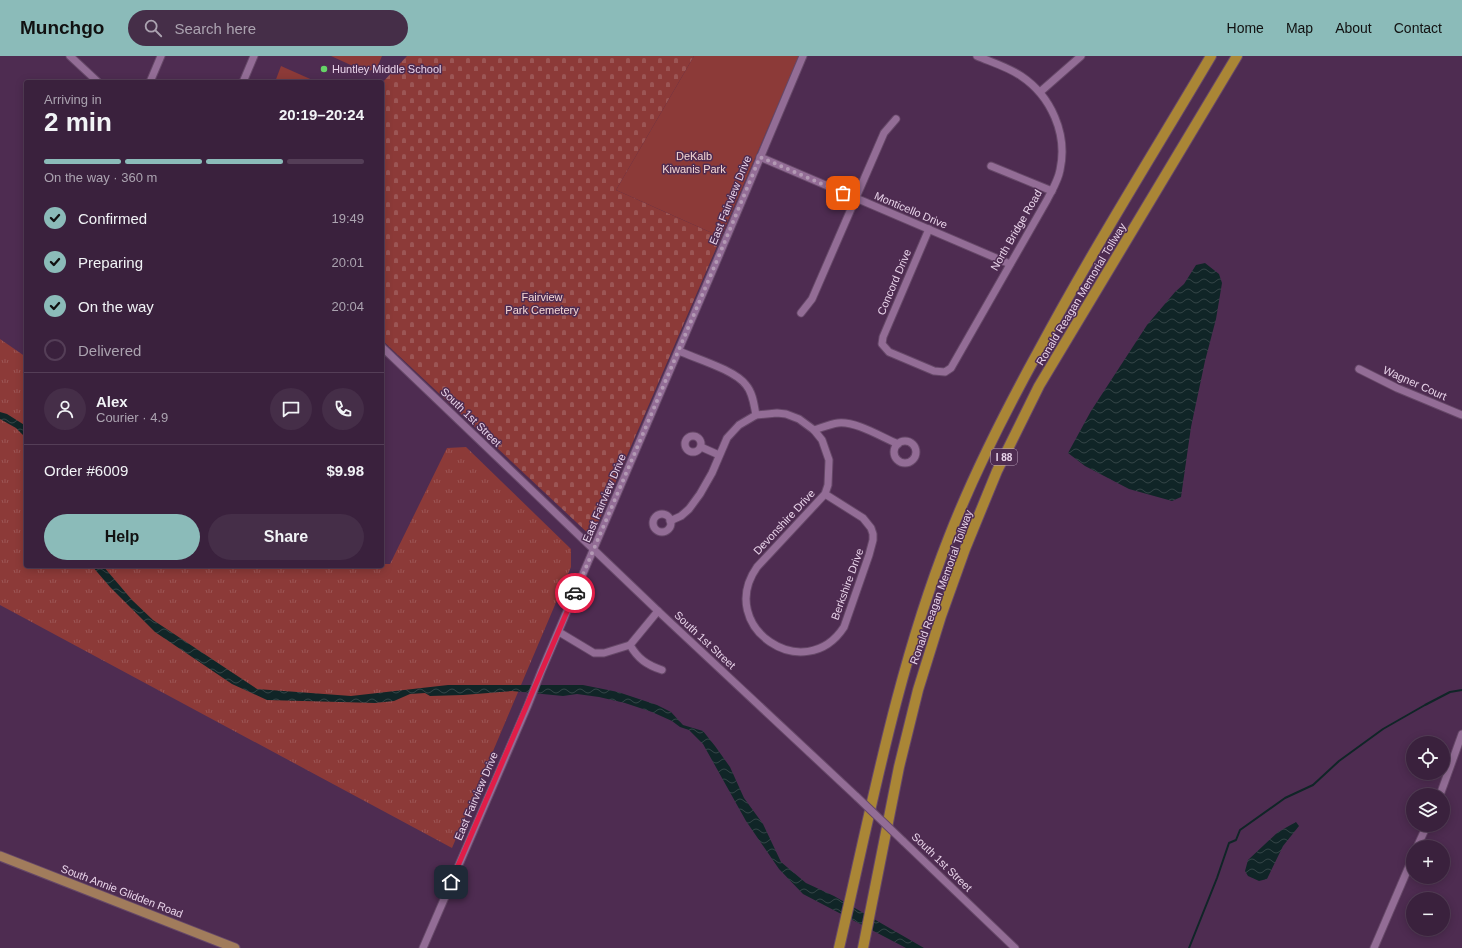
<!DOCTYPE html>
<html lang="en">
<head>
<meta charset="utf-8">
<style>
	:root { --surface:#3a213d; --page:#452e48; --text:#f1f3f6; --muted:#aba3b0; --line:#543e57; --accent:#8bbbb9 }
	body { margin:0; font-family:Helvetica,sans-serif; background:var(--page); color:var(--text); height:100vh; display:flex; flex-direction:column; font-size:15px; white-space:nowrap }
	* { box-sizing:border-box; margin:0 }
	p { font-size:13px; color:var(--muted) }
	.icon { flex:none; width:22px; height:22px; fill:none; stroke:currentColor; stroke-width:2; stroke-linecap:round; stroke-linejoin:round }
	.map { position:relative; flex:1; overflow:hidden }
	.side { position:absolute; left:24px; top:24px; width:360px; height:488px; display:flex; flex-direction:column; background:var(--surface); border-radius:4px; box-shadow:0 2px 10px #0003,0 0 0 1px var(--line) }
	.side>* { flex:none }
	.tools { position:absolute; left:1406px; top:680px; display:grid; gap:8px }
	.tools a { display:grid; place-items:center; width:44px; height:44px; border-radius:50%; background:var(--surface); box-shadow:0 2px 10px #0003,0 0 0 1px var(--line); font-size:20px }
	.pin { position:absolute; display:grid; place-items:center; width:34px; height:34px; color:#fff; margin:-17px; border-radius:8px; box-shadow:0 2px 6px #0006 }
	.courier { position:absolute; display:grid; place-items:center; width:40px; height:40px; margin:-20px; border:3px solid #e11d48; border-radius:50%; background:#fff; color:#222; box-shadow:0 1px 5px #0007 }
	.head em { font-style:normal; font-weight:700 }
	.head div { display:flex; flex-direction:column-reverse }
	.head { display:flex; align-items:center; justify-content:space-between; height:68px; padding:0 20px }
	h1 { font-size:26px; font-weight:700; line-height:30px }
	.bar { display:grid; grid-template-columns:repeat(4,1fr); gap:6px 4px; align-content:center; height:48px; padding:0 20px }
	.bar i { height:5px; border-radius:3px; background:var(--line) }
	.bar .current { background:var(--accent) }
	.bar p { grid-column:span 4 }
	.line { display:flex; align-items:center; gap:10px; padding:0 20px; border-top:1px solid var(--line) }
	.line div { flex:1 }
	.round { display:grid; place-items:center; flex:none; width:42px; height:42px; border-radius:21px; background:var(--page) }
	ol { padding:0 20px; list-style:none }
	li { display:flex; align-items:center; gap:12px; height:44px }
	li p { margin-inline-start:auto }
	li .icon { padding:4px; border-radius:50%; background:var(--accent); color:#111; stroke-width:4 }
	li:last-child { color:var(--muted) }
	li i { width:22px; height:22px; border:2px solid var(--line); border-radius:50% }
	.button { display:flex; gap:8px; margin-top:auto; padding:8px 20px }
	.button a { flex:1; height:46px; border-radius:24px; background:var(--accent); color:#111; font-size:16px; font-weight:700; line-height:46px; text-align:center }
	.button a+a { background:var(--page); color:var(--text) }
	header { display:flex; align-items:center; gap:24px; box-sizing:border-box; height:56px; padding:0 20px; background:var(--accent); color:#111 }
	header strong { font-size:19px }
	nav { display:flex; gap:22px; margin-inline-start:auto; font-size:14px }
	.search { width:280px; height:36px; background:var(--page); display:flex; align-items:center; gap:10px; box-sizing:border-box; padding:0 14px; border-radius:22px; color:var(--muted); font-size:15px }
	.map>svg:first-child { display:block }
</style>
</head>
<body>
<header>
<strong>Munchgo</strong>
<div class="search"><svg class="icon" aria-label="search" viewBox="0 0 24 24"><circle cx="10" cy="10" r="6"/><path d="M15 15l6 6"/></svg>Search here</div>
<nav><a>Home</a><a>Map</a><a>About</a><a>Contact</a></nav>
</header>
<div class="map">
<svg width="1462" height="892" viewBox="0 0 1462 892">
	<defs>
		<pattern id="grass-tufts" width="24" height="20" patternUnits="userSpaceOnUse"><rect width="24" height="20" fill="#8c3a38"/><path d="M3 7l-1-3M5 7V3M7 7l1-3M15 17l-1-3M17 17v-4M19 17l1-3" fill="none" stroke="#9c5655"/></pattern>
		<pattern id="cemetery-stones" width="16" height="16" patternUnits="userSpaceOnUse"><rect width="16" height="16" fill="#8c3a38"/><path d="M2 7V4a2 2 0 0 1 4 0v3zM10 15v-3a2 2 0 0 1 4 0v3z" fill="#9c5655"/></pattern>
		<pattern id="water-waves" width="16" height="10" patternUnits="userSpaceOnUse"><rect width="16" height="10" fill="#102527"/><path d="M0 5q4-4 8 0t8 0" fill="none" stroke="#334446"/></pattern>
	</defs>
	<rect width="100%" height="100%" fill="#4e2c51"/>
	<!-- grass -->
	<path fill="url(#grass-tufts)" d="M0 283 26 301V510H382V508H390L447 392 466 391 571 493V511L452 792 0 549Z"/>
	<!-- cemetery -->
	<path fill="url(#cemetery-stones)" d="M407 0H694L616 134 721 181 592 481 382 284V27Z"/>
	<!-- green -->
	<g fill="#8c3a38">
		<path d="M331 0H382L377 12 366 16Z"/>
		<path d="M694 0H799L721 181 616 134Z"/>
		<path d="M281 10 317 26H275Z"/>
	</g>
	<!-- water -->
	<g fill="url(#water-waves)">
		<path d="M1205 207 1219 218 1222 227 1216 263 1205 305 1191 371 1181 441 1172 445 1129 433 1085 410 1068 397 1091 355 1147 269 1175 236 1184 228 1196 209Z"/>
		<path d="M0 356 7 358 26 370V382L16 372 0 363Z"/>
		<path d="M92 510H103L132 544 153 564 257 633 351 640 448 629H583L618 636 657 649 671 656 683 669 703 675 715 690 730 711 744 742 763 768 781 806 806 827 834 840 924 892H906L803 838 779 813 746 765 703 688 689 674 680 671 672 665 652 656 625 647 599 641 577 638 563 640 512 635 463 639 430 640 425 637 410 638 394 645 375 647 267 644 232 628 155 576 110 531Z"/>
		<path d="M1296 766 1299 770 1283 790 1267 823 1259 825 1248 820 1245 815 1248 804 1278 776Z"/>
	</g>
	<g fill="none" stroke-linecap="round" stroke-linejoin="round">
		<!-- stream -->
		<path stroke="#102527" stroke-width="2" d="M1189 892 1217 822 1229 787 1236 784 1240 774 1285 742 1313 729 1339 705 1383 673 1425 649 1450 636 1462 634"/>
		<defs>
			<g id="minor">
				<path d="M70 0 98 26"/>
				<path d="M150 26 161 0"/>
				<path d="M243 26 254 0"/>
				<path d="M1040 36 1081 0"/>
				<path d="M760 101 1010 208"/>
				<path d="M991 110 1052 135"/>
				<path d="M929 173 883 281 882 288 889 296 934 315 945 316 951 312 1047 144C1052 134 1058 125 1060 114 1068 78 1051 40 1021 20 1008 11 991 6 977 0"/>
				<path d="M801 257 812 243 884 77 896 63"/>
				<path d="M382 291 658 555 857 741"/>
				<path d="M679 295C697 303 735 314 746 329 753 337 754 349 756 359"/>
				<path d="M1359 313 1397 332 1462 359"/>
				<path d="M814 374C821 372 830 368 838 367 856 365 881 381 898 388"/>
				<circle cx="693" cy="388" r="8"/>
				<circle cx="905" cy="396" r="11"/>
				<path d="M701 391 719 399"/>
				<circle cx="662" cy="467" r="9"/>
				<path d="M670 465 681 460 689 453 700 438 712 417 727 382 739 369 756 359 777 357 786 358 799 363 814 374 822 384 829 404 828 429 825 438 757 511C715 571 805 631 844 571L869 499 873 484V478L871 472 863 462 825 438"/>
				<path d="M658 555 630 589C638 603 647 609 662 614"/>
				<path d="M559 576 594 597H604L630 589"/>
				<path d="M1440 739 1462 678"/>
				<path d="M903 785 1015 892"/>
				<path d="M1417 791 1427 769"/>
				<path d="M423 892 528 649 541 616 718 202 803 0"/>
				<path d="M1374 892 1413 801"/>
			</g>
			<path id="major" d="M0 800 235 892"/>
			<g id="highway">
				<path d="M839 892C871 754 897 613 949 481 974 417 1005 356 1038 296 1092 195 1153 98 1211 0"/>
				<path d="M863 892 899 711 918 634 941 560 965 493 997 415 1039 330 1237 0"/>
			</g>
		</defs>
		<!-- minor casing -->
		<use href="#minor" stroke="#664868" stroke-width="9"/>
		<!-- major casing -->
		<use href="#major" stroke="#664868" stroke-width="11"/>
		<!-- highway casing -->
		<use href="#highway" stroke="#664868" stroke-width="12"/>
		<!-- minor -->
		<use href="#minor" stroke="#936d96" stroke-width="7"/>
		<!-- major -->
		<use href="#major" stroke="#a17c5c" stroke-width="9"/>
		<!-- highway -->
		<use href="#highway" stroke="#aa8636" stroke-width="10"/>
		<defs>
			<path id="minor-bridge" d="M857 741 903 785"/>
		</defs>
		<!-- minor-bridge casing -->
		<use href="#minor-bridge" stroke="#664868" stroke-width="9" stroke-linecap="butt"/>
		<!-- minor-bridge -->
		<use href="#minor-bridge" stroke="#936d96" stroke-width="7"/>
	</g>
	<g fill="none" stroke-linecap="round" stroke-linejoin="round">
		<!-- done -->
		<path stroke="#b399b4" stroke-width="4" stroke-dasharray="0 7.2" d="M575 537 718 202 760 101 843 137"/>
		<!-- route -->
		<path stroke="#e11d48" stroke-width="5" d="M451 826 575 537"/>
	</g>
	<!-- markers -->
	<circle fill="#66d467" stroke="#4e2c51" stroke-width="1.5" cx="324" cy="13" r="4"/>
	<g text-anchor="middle" stroke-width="3" stroke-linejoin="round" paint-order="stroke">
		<!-- shield labels -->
		<rect fill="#4e2c51" stroke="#baa2bc" stroke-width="1" x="991" y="393" width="26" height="16" rx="3"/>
		<g font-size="10" font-weight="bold" fill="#e9d4ea">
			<text x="1004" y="405">I 88</text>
		</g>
		<!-- poi labels -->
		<g font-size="11" fill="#e9d4ea" stroke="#4e2c51" text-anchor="start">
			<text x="332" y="17">Huntley Middle School</text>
		</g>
		<!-- park labels -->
		<g font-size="11" fill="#f4d7d4" stroke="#4e2c51">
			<text x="694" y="104">DeKalb<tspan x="694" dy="13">Kiwanis Park</tspan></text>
			<text x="542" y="245">Fairview<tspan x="542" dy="13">Park Cemetery</tspan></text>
		</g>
		<!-- street labels -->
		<g font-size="11" fill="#e9d4ea" stroke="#4e2c51">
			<text transform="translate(730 144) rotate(-68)" y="4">East Fairview Drive</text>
			<text transform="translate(911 154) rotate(23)" y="4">Monticello Drive</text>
			<text transform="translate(1016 174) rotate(-60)" y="4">North Bridge Road</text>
			<text transform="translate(894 226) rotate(-67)" y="4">Concord Drive</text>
			<text transform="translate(1081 238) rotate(-59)" y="4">Ronald Reagan Memorial Tollway</text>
			<text transform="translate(1415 327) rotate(24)" y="4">Wagner Court</text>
			<text transform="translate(471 361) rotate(44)" y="4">South 1st Street</text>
			<text transform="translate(604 442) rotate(-67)" y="4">East Fairview Drive</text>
			<text transform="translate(784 466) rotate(-47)" y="4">Devonshire Drive</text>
			<text transform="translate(847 528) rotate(-70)" y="4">Berkshire Drive</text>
			<text transform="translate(941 531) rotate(-70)" y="4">Ronald Reagan Memorial Tollway</text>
			<text transform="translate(705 584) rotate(43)" y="4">South 1st Street</text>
			<text transform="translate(476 740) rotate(-67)" y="4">East Fairview Drive</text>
			<text transform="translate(942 806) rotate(44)" y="4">South 1st Street</text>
			<text transform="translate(122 835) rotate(21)" y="4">South Annie Glidden Road</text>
		</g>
	</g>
</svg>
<div class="tools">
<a><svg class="icon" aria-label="locate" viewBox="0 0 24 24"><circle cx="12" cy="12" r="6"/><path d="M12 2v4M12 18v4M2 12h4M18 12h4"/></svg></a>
<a><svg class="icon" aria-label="layers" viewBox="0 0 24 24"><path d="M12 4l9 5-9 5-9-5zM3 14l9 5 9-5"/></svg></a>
<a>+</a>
<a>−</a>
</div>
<div class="pin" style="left:843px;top:137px;background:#ea580c"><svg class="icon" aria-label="bag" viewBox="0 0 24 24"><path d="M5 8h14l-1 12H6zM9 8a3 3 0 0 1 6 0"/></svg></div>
<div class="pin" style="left:451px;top:826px;background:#1f2937"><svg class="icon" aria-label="home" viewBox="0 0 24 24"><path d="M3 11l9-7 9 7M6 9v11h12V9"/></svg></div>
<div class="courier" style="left:575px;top:537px"><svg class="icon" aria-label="car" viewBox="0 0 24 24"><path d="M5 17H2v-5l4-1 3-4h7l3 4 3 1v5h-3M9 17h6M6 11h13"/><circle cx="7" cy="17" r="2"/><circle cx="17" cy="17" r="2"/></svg></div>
<section class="side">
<div class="head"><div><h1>2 min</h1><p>Arriving in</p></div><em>20:19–20:24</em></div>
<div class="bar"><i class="current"></i><i class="current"></i><i class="current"></i><i></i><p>On the way · 360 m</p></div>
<ol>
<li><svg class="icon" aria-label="check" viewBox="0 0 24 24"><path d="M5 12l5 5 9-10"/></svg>Confirmed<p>19:49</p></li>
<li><svg class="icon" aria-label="check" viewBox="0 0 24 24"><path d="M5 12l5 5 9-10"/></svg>Preparing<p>20:01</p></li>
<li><svg class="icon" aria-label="check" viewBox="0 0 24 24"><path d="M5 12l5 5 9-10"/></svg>On the way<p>20:04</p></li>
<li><i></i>Delivered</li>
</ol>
<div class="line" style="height:72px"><a class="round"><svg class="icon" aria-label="person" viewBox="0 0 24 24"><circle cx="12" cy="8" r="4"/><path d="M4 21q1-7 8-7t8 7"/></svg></a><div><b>Alex</b><p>Courier · 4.9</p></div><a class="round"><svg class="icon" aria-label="chat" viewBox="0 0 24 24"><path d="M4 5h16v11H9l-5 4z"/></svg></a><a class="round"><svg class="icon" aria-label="phone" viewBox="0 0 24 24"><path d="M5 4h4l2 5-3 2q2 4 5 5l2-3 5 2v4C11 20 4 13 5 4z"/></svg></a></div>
<div class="line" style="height:52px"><div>Order #6009</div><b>$9.98</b></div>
<div class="button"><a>Help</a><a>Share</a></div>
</section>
</div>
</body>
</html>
